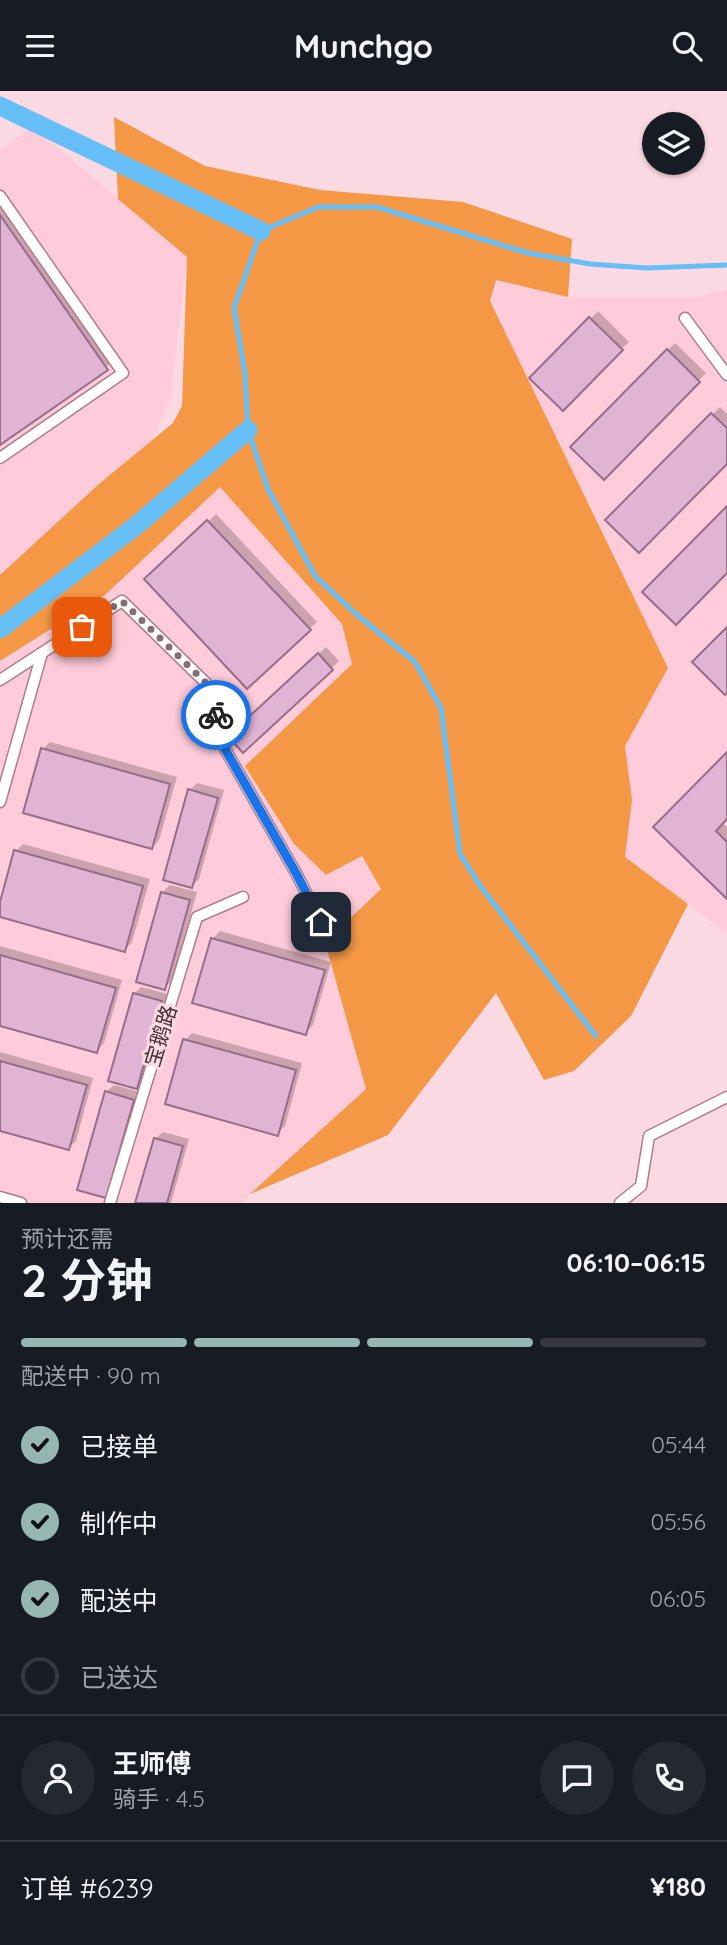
<!DOCTYPE html>
<html lang="zh">
<head>
<meta charset="utf-8">
<style>
	:root { --surface:#171b24; --page:#242831; --text:#f1f3f6; --muted:#9ea1a6; --line:#363941; --accent:#96b6b2 }
	body { margin:0; font-family:Quicksand,"Noto Sans SC",sans-serif; background:var(--page); color:var(--text); height:100vh; display:flex; flex-direction:column; font-size:26px; white-space:nowrap }
	* { box-sizing:border-box; margin:0 }
	p { font-size:23px; color:var(--muted) }
	.icon { flex:none; width:38px; height:38px; fill:none; stroke:currentColor; stroke-width:2; stroke-linecap:round; stroke-linejoin:round }
	.map { position:relative; height:1112px; overflow:hidden }
	.drawer { display:flex; flex-direction:column; background:var(--surface); flex:1 }
	.drawer>* { flex:none }
	.tools { position:absolute; left:642px; top:21px; display:grid; gap:14px }
	.tools a { display:grid; place-items:center; width:63px; height:63px; border-radius:50%; background:var(--surface); box-shadow:0 2px 5px #0004; font-size:35px }
	.pin { position:absolute; display:grid; place-items:center; width:60px; height:60px; color:#fff; margin:-30px; border-radius:14px; box-shadow:0 4px 10px #0006 }
	.courier { position:absolute; display:grid; place-items:center; width:70px; height:70px; margin:-35px; border:5px solid #1a73e8; border-radius:50%; background:#fff; color:#222; box-shadow:0 2px 9px #0007 }
	.head em { font-style:normal; font-weight:700 }
	.head div { display:flex; flex-direction:column-reverse }
	.head { display:flex; align-items:center; justify-content:space-between; height:119px; padding:0 21px }
	h1 { font-size:46px; font-weight:700; line-height:52px }
	.bar { display:grid; grid-template-columns:repeat(4,1fr); gap:10px 7px; align-content:center; height:84px; padding:0 21px }
	.bar i { height:9px; border-radius:5px; background:var(--line) }
	.bar .on { background:var(--accent) }
	.bar p { grid-column:span 4 }
	.line { display:flex; align-items:center; gap:18px; padding:0 21px; border-top:2px solid var(--line) }
	.line div { flex:1 }
	.round { display:grid; place-items:center; flex:none; width:74px; height:74px; border-radius:37px; background:var(--page) }
	ol { padding:0 21px; list-style:none }
	li { display:flex; align-items:center; gap:21px; height:77px }
	li p { margin-inline-start:auto }
	li .icon { padding:7px; border-radius:50%; background:var(--accent); color:#111; stroke-width:4 }
	li:last-child { color:var(--muted) }
	li i { width:38px; height:38px; border:4px solid var(--line); border-radius:50% }
	header { display:flex; justify-content:space-between; align-items:center; height:91px; padding:0 21px; background:var(--surface); font-size:32px; font-weight:700 }
	.map>svg:first-child { display:block }
</style>
</head>
<body>
<header><svg class="icon" aria-label="menu" viewBox="0 0 24 24"><path d="M4 6h16M4 12h16M4 18h16"/></svg>Munchgo<svg class="icon" aria-label="search" viewBox="0 0 24 24"><circle cx="10" cy="10" r="6"/><path d="M15 15l6 6"/></svg></header>
<div class="map">
<svg width="727" height="1112" viewBox="0 0 727 1112">
	<rect width="100%" height="100%" fill="#fbd9e3"/>
	<!-- built -->
	<g fill="#fecbda">
		<path d="M33 36 187 166 170 310 152 349 99 392 0 487V59Z"/>
		<path d="M495 189 568 206H696L727 199V842L625 766 632 709 625 655 668 577 490 210Z"/>
		<path d="M220 396 342 533 352 573 246 675 327 784 362 765 381 798 325 851 366 998 241 1112H0V570L105 504Z"/>
	</g>
	<!-- forest -->
	<path fill="#f59845" d="M114 26 205 75 320 99 463 111 572 148 568 206 496 189 490 210 668 577 625 655 632 709 625 766 688 813 631 925 574 980 544 989 496 902 388 1044 250 1103 366 998 325 851 381 798 362 765 326 784 294 753 245 675 352 573 342 533 220 396 105 504 0 570V484L100 392 173 332 182 315 187 166 118 108Z"/>
	<!-- shadow -->
	<g fill="#0003">
		<path d="M0 106 114 270 0 351Z"/>
		<path d="M598 220 629 251 563 317 532 287Z"/>
		<path d="M675 252 706 282 604 386 573 356Z"/>
		<path d="M720 316 727 323V370L607 429Z"/>
		<path d="M216 423 317 531 247 595 146 488Z"/>
		<path d="M326 556 339 570 244 659 238 638Z"/>
		<path d="M50 651 177 686 159 749 152 757 43 658Z"/>
		<path d="M727 664V726L722 731 727 736V806L656 736Z"/>
		<path d="M197 692 224 699 199 788 192 795 190 699Z"/>
		<path d="M23 753 150 788 132 851 125 859 0 824 16 760Z"/>
		<path d="M170 794 197 801 172 890 164 897 163 801Z"/>
		<path d="M220 840 331 871 313 934 306 942 212 848Z"/>
		<path d="M0 855 122 889 104 952 97 960 0 933Z"/>
		<path d="M141 896 168 903 144 988 137 996 134 903Z"/>
		<path d="M192 942 302 972 285 1035 277 1043 185 949Z"/>
		<path d="M0 961 93 987 76 1050 69 1057 0 1038Z"/>
		<path d="M114 994 140 1001 113 1098 106 1105V1001Z"/>
		<path d="M163 1041 189 1048 171 1112H137L155 1048Z"/>
	</g>
	<g fill="none" stroke-linecap="round" stroke-linejoin="round">
		<!-- stream -->
		<path stroke="#65bef6" stroke-width="5" d="M596 945 481 796 460 763 441 617 415 571 356 523 315 485 268 398 248 339 245 282 234 217 261 140 318 116H377L528 162 590 173 647 177 727 174"/>
		<!-- canal -->
		<g stroke="#65bef6" stroke-width="19">
			<path d="M0 15 261 140"/>
			<path d="M0 538 137 434 248 339"/>
		</g>
	</g>
	<!-- building -->
	<g fill="#e2b4d3" stroke="#976e8a" stroke-width="2">
		<path d="M0 124 108 279 0 354Z"/>
		<path d="M589 226 623 259 563 320 529 287Z"/>
		<path d="M667 258 700 291 604 389 570 356Z"/>
		<path d="M711 322 727 337V373L639 462 605 429Z"/>
		<path d="M727 415V482L676 534 642 501Z"/>
		<path d="M207 429 311 539 247 598 144 488Z"/>
		<path d="M727 536V602L725 604 692 571Z"/>
		<path d="M318 562 333 579 243 662 228 645Z"/>
		<path d="M41 657 170 693 152 758 23 722Z"/>
		<path d="M727 661V728L716 740 727 751V808L653 736Z"/>
		<path d="M188 698 218 707 192 797 163 789Z"/>
		<path d="M14 759 143 795 125 861 0 826V811Z"/>
		<path d="M161 801 190 809 165 899 136 891Z"/>
		<path d="M211 847 325 879 306 944 192 912Z"/>
		<path d="M0 864 116 897 97 962 0 935Z"/>
		<path d="M133 902 162 910 137 998 108 990Z"/>
		<path d="M183 948 296 979 278 1045 165 1013Z"/>
		<path d="M0 970 87 994 69 1059 0 1040Z"/>
		<path d="M105 1000 134 1009 106 1107 77 1099Z"/>
		<path d="M154 1047 183 1055 167 1112H135Z"/>
	</g>
	<g fill="none" stroke-linecap="round" stroke-linejoin="round">
		<defs>
			<g id="lane">
				<path d="M0 105 123 282 0 367"/>
				<path d="M685 227 727 284"/>
				<path d="M0 589 122 510 206 592 225 658 296 782 321 831"/>
				<path d="M0 711 42 562"/>
				<path d="M0 1106 21 1112"/>
				<path d="M110 1112 197 826 243 806"/>
				<path d="M620 1112 641 1095 649 1045 727 1006"/>
			</g>
		</defs>
		<!-- lane casing -->
		<use href="#lane" stroke="#b07d8d" stroke-width="13"/>
		<!-- lane -->
		<use href="#lane" stroke="#fff" stroke-width="10"/>
	</g>
	<g fill="none" stroke-linecap="round" stroke-linejoin="round">
		<!-- done -->
		<path stroke="#876c74" stroke-width="7" stroke-dasharray="0 12.6" d="M82 536 122 510 206 592 216 624"/>
		<!-- route -->
		<path stroke="#1a73e8" stroke-width="9" d="M216 624 225 658 296 782 321 831"/>
	</g>
	<g text-anchor="middle" stroke-width="6" stroke-linejoin="round" paint-order="stroke">
		<!-- street labels -->
		<g font-size="21" fill="#483239" stroke="#fbd9e3">
			<text transform="translate(161 945) rotate(-73)" y="7">宝鹅路</text>
		</g>
	</g>
</svg>
<div class="tools">
<a><svg class="icon" aria-label="layers" viewBox="0 0 24 24"><path d="M12 4l9 5-9 5-9-5zM3 14l9 5 9-5"/></svg></a>
</div>
<div class="pin" style="left:82px;top:536px;background:#ea580c"><svg class="icon" aria-label="bag" viewBox="0 0 24 24"><path d="M5 8h14l-1 12H6zM9 8a3 3 0 0 1 6 0"/></svg></div>
<div class="pin" style="left:321px;top:831px;background:#1f2937"><svg class="icon" aria-label="home" viewBox="0 0 24 24"><path d="M3 11l9-7 9 7M6 9v11h12V9"/></svg></div>
<div class="courier" style="left:216px;top:624px"><svg class="icon" aria-label="bike" viewBox="0 0 24 24"><circle cx="6" cy="16" r="4"/><circle cx="18" cy="16" r="4"/><path d="M6 16l4-8h5l3 8M10 8l3 8H6M13 5h3"/></svg></div>
</div>
<section class="drawer">
<div class="head"><div><h1>2 分钟</h1><p>预计还需</p></div><em>06:10–06:15</em></div>
<div class="bar"><i class="on"></i><i class="on"></i><i class="on"></i><i></i><p>配送中 · 90 m</p></div>
<ol>
<li><svg class="icon" aria-label="check" viewBox="0 0 24 24"><path d="M5 12l5 5 9-10"/></svg>已接单<p>05:44</p></li>
<li><svg class="icon" aria-label="check" viewBox="0 0 24 24"><path d="M5 12l5 5 9-10"/></svg>制作中<p>05:56</p></li>
<li><svg class="icon" aria-label="check" viewBox="0 0 24 24"><path d="M5 12l5 5 9-10"/></svg>配送中<p>06:05</p></li>
<li><i></i>已送达</li>
</ol>
<div class="line" style="height:126px"><a class="round"><svg class="icon" aria-label="person" viewBox="0 0 24 24"><circle cx="12" cy="8" r="4"/><path d="M4 21q1-7 8-7t8 7"/></svg></a><div><b>王师傅</b><p>骑手 · 4.5</p></div><a class="round"><svg class="icon" aria-label="chat" viewBox="0 0 24 24"><path d="M4 5h16v11H9l-5 4z"/></svg></a><a class="round"><svg class="icon" aria-label="phone" viewBox="0 0 24 24"><path d="M5 4h4l2 5-3 2q2 4 5 5l2-3 5 2v4C11 20 4 13 5 4z"/></svg></a></div>
<div class="line" style="height:91px"><div>订单 #6239</div><b>¥180</b></div>
</section>
</body>
</html>
